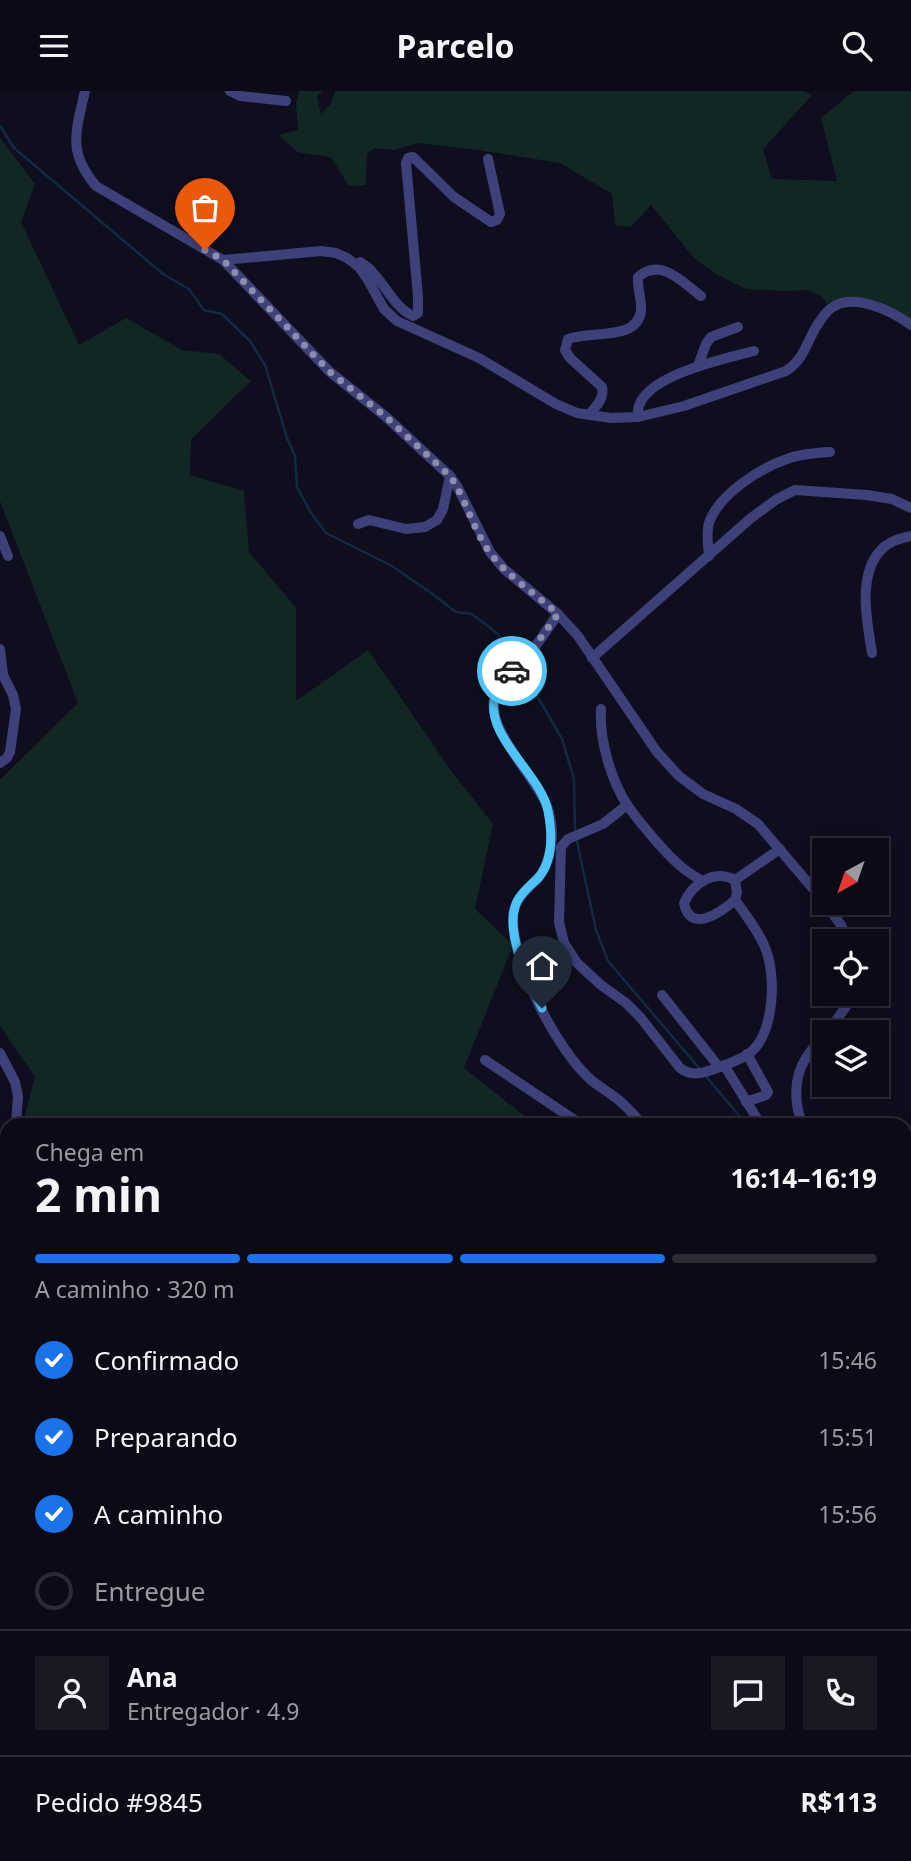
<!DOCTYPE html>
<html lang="pt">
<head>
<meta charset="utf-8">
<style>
	:root { --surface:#0b0a16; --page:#191823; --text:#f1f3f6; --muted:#9a9aa1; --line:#2b2b35; --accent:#1a73e8 }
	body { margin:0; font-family:"Noto Sans",sans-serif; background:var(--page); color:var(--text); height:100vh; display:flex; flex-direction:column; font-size:26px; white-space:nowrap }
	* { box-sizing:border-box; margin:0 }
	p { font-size:23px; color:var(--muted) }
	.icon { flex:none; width:38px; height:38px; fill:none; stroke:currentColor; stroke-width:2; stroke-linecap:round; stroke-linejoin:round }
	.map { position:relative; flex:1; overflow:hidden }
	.side { position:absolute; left:0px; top:1027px; width:912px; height:744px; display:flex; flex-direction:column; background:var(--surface); border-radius:21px 21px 0 0; box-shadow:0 4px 18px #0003,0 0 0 2px var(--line) }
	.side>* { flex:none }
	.needle { width:46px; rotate:220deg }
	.tools { position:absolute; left:812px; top:747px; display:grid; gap:14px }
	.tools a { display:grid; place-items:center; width:77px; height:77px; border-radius:0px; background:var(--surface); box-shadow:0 4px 18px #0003,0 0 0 2px var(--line); font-size:35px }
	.pin { position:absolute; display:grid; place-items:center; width:60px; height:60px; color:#fff; margin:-72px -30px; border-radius:50% 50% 50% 0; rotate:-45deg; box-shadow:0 0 7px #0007 }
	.pin .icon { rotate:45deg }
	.courier { position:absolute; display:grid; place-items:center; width:70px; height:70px; margin:-35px; border:5px solid #4fc3f7; border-radius:50%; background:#fff; color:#222; box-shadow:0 2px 9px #0007 }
	.summary em { font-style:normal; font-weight:700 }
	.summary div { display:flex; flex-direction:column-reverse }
	.summary { display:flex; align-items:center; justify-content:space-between; height:119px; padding:0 35px }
	h1 { font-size:46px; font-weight:700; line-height:52px }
	.bar { display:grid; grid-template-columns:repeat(4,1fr); gap:10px 7px; align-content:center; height:84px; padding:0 35px }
	.bar i { height:9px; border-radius:5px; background:var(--line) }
	.bar .current { background:var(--accent) }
	.bar p { grid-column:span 4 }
	.line { display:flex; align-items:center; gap:18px; padding:0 35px; border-top:2px solid var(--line) }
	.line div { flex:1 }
	.round { display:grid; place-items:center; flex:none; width:74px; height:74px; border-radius:0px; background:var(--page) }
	ol { padding:0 35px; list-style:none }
	li { display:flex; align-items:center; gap:21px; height:77px }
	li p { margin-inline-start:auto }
	li .icon { padding:7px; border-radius:50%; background:var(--accent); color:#fff; stroke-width:4 }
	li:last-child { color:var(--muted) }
	li i { width:38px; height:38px; border:4px solid var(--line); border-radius:50% }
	header { display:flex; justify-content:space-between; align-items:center; height:91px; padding:0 35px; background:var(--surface); font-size:32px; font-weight:700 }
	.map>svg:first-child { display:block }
</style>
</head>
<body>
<header><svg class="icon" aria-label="menu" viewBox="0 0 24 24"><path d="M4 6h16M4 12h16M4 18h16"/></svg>Parcelo<svg class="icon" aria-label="search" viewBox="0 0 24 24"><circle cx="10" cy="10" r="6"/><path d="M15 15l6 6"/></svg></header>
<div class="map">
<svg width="911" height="1770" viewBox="0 0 911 1770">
	<rect width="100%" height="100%" fill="#0f0e1e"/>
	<!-- green -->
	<g fill="#122724">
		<path d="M299 0H322L317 6 321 23 331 12 335 0H804L812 4 763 58 772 88 837 90 821 27 854 0H911V231L849 207 827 213 821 205 808 199 787 200 746 198 714 182 694 167 651 114 631 136 615 134 612 103 560 72 478 59 418 52 394 59 374 57 367 63 366 94 349 95 331 66 297 61 279 44 298 39 296 13Z"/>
		<path d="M0 47 35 93 21 131 79 254 126 227 182 259 219 263 251 290 191 348 190 384 244 400 249 461 296 517V610L368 559 452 681 493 733 475 818 513 854 464 977 536 1034H25L24 1028 35 986 0 935V689L78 612 0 410Z"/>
		<path d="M7 1100V1486L0 1480V1104Z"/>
		<path d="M7 1528V1764H371L368 1770H0V1531Z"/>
	</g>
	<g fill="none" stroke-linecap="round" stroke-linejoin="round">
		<!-- stream -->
		<g stroke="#122a43" stroke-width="2.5">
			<path d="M0 35 14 57 163 183 189 198 204 219 222 223 250 250 265 274 287 347 295 365 297 396 311 422 326 442 392 475 431 502 456 521 472 523 498 543 517 572"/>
			<path d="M521 577 562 648 574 688 575 740"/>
			<path d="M576 746 596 839 608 870 700 978"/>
			<path d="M704 983 747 1034"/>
			<path d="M905 1443 908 1450 911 1465"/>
			<path d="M905 1638 911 1616"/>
			<path d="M868 1770 869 1764"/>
		</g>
		<!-- minor -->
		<g stroke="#3e4179" stroke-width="10">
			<path d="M85 0C76 40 67 61 96 95L223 169 330 281 385 325 450 385 457 395 490 461 504 478 558 523 578 545 657 661 679 685 703 703 736 718 758 733 821 807 841 834 848 850"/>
			<path d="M230 0 240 5 286 10"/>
			<path d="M223 169 321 160 336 162 347 167 359 176 368 189 384 218 397 230 479 267 556 313 577 322 611 327 638 326 684 315 786 280C804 268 806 253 816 236 820 230 824 223 830 218 852 200 892 220 911 234"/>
			<path d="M360 171C364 174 370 177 373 182 386 195 395 217 413 225L418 222V205L406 72 408 67 413 66 454 106 491 131 497 129 500 123 488 68"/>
			<path d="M698 275 706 253 711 246 738 236"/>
			<path d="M589 324C595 316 605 308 602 296L570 267 565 259 568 248C589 239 637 251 641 220 642 208 637 198 638 186 661 166 682 191 701 205"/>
			<path d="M638 326C632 286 725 268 754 260"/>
			<path d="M358 433 369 429 406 438 425 436 437 429 443 418 450 385"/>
			<path d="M0 445 8 465"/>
			<path d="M709 465C708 454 706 442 709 432 718 404 760 377 787 368 800 363 816 362 830 361"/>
			<path d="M558 523C548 537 538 553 527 566 516 577 503 588 496 602 481 633 535 685 547 715 550 723 552 737 552 746 551 759 547 776 539 786 528 798 514 808 513 825 511 871 557 959 591 989 601 997 612 1003 621 1011 629 1018 636 1026 643 1034"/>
			<path d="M0 558 3 584 0 583"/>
			<path d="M872 562C867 531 857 484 881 459 888 451 901 447 911 445"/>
			<path d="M592 567 751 427 777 408 795 399 867 404 892 408 911 417"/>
			<path d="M601 618C599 648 611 690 628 715 636 727 646 738 655 749 670 766 683 780 703 790"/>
			<path d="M0 672 7 667 10 661 16 618 13 604 3 584"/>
			<path d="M627 714 603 733 568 748 561 756 559 831 564 852 577 872 601 894 626 912 640 926 680 977C693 987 705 981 720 976 730 972 742 968 750 962 775 941 777 882 764 854 757 838 745 823 735 809L737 802 735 789 780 758"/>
			<path d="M735 809C720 822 690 843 684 812 693 792 714 778 735 789"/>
			<path d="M662 904 719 976"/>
			<path d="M827 942 855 903"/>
			<path d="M0 962 15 991 18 1005 16 1034"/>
			<path d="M485 969 582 1034"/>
			<path d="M724 974 761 1034"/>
			<path d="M746 1011 766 1004 768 1001 747 963"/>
			<path d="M803 1034C794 1014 793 987 806 967 811 959 818 952 824 945"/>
			<path d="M0 1091 7 1086"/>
			<path d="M905 1181 911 1198"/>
			<path d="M0 1283 7 1293"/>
			<path d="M0 1409 7 1401"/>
			<path d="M0 1506 7 1515"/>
			<path d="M905 1533 907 1545 905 1552"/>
			<path d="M905 1758 911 1755"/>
			<path d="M430 1764 432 1770"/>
			<path d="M588 1764 591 1770"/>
			<path d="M772 1764 775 1770"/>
			<path d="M793 1764 794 1770"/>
			<path d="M899 1764 900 1770"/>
			<path d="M695 1770 703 1764"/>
		</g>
	</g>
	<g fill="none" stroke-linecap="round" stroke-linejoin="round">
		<!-- done -->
		<path stroke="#8c8cad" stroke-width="7" stroke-dasharray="0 12.6" d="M205 159 223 169 330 281 385 325 450 385C466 408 472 436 488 459 506 485 535 502 558 523L534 556 512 580"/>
		<!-- route -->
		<path stroke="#4fc3f7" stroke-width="9" d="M512 580C506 587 497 597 495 606 484 645 541 683 548 720 552 741 554 769 538 787 530 795 518 804 515 816 506 844 529 891 542 917"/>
	</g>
</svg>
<div class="tools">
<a><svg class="needle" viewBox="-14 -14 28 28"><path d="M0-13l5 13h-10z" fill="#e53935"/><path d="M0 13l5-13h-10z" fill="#9a9aa1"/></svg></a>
<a><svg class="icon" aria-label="locate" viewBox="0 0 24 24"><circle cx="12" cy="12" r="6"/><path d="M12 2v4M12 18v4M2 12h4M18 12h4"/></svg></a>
<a><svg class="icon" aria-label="layers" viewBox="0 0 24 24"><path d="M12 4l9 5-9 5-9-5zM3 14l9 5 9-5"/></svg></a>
</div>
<div class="pin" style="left:205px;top:159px;background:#ea580c"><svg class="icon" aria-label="bag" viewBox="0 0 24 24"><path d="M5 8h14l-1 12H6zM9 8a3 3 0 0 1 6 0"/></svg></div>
<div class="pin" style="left:542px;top:917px;background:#1f2937"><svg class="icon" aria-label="home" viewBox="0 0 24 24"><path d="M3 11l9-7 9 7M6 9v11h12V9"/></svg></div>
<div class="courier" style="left:512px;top:580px"><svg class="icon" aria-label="car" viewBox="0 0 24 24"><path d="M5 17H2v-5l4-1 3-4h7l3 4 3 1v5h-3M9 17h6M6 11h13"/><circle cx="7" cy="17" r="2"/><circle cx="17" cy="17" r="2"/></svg></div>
<section class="side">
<div class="summary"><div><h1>2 min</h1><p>Chega em</p></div><em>16:14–16:19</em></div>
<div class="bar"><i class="current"></i><i class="current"></i><i class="current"></i><i></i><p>A caminho · 320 m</p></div>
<ol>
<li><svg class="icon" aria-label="check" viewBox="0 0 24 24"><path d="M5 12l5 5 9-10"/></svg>Confirmado<p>15:46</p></li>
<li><svg class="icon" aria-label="check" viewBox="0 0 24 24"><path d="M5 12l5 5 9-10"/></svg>Preparando<p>15:51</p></li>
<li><svg class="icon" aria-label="check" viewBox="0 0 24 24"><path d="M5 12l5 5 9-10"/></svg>A caminho<p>15:56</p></li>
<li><i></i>Entregue</li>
</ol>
<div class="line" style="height:126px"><a class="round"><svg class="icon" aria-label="person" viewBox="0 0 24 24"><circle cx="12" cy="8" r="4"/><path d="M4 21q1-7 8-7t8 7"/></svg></a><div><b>Ana</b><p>Entregador · 4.9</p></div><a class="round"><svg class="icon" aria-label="chat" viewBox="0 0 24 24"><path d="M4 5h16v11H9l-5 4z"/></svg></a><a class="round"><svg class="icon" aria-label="phone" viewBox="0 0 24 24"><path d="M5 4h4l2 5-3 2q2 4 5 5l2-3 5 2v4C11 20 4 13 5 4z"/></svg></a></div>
<div class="line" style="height:91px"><div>Pedido #9845</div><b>R$113</b></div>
</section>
</div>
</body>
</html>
